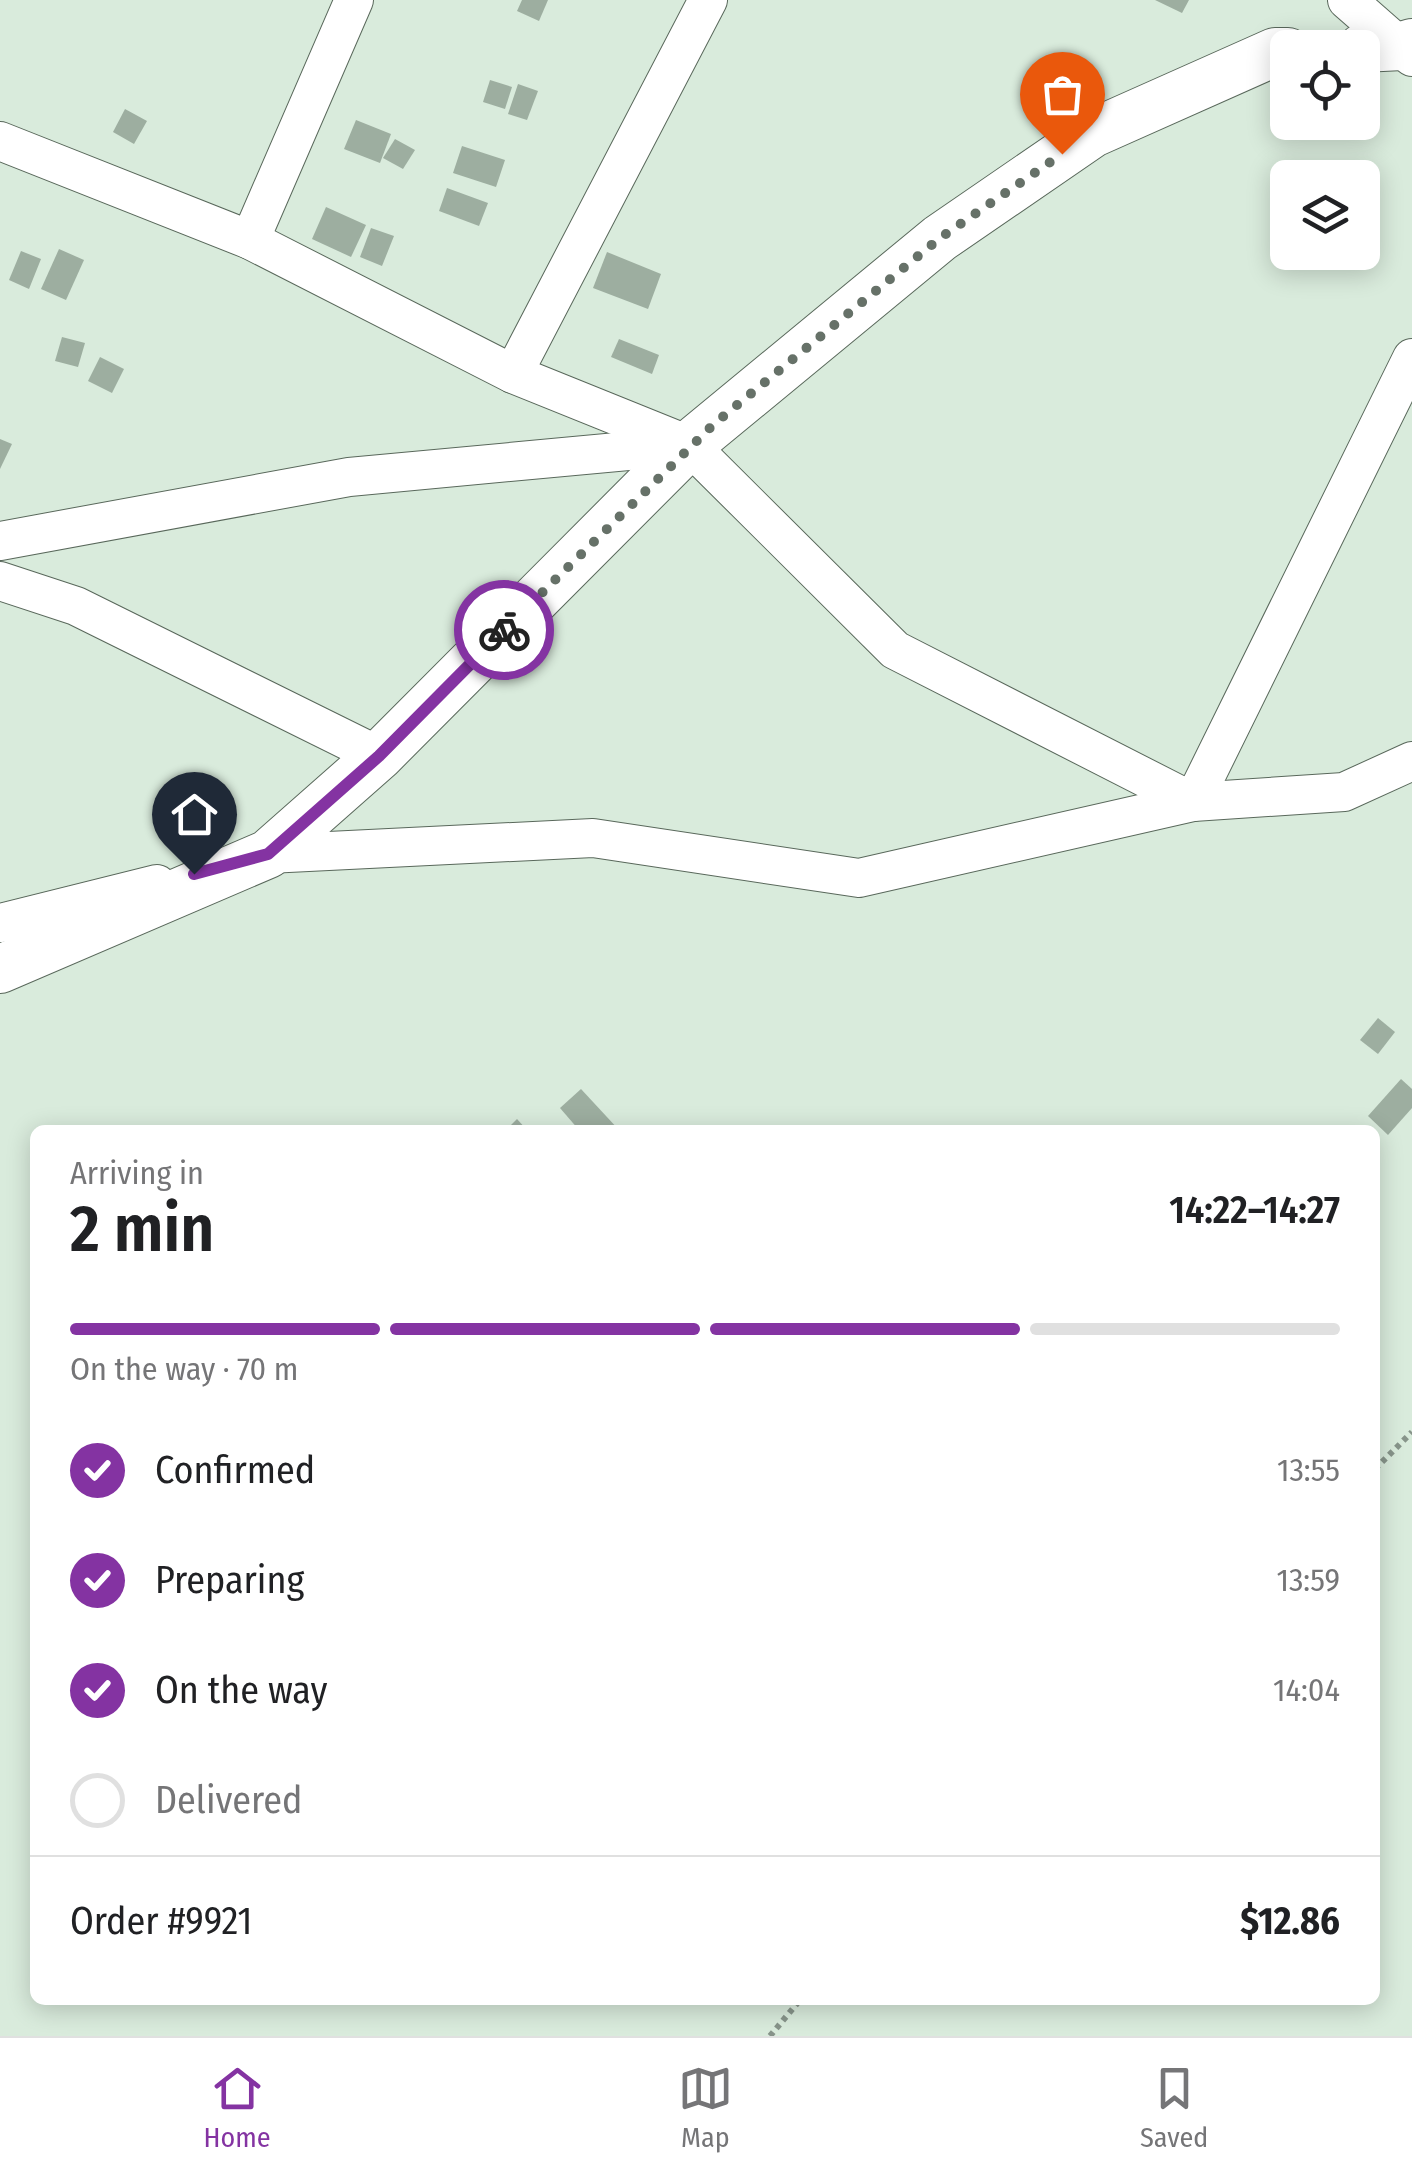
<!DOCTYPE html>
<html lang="en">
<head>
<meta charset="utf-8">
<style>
	:root { --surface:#fff; --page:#f2f2f2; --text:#202124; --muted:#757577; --line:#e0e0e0; --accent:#8433a2 }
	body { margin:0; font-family:"Fira Sans Condensed",sans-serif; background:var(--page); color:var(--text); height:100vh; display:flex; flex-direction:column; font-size:38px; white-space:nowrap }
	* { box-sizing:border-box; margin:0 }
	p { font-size:32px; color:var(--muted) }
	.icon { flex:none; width:55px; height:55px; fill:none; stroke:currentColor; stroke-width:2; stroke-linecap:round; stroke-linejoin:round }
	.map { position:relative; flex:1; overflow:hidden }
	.drawer { position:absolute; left:30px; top:1125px; width:1350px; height:880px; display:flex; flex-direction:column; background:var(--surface); border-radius:15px; box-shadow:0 5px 25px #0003 }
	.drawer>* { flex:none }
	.buttons { position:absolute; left:1270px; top:30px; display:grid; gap:20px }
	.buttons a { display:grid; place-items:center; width:110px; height:110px; border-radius:15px; background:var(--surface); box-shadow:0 5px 25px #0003; font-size:50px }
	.pin { position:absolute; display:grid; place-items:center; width:85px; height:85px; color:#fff; margin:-102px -42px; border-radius:50% 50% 50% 0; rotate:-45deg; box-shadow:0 0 10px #0007 }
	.pin .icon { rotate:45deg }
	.courier { position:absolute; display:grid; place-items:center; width:100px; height:100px; margin:-50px; border:8px solid #8433a2; border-radius:50%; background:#fff; color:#222; box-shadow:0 2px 12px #0007 }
	.summary em { font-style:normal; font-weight:600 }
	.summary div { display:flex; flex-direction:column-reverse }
	.summary { display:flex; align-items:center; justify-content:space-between; height:170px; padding:0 40px }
	h1 { font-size:65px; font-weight:600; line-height:75px }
	.bar { display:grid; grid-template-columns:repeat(4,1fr); gap:15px 10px; align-content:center; height:120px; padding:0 40px }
	.bar i { height:12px; border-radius:8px; background:var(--line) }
	.bar .on { background:var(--accent) }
	.bar p { grid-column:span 4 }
	.line { display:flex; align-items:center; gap:25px; padding:0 40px; border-top:2px solid var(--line) }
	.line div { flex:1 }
	ol { padding:0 40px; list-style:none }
	li { display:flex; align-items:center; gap:30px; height:110px }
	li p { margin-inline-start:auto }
	li .icon { padding:10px; border-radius:50%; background:var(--accent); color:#fff; stroke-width:4 }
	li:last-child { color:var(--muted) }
	li i { width:55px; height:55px; border:5px solid var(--line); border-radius:50% }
	.tabs { display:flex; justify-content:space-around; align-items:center; height:140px; border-top:2px solid var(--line); background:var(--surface); font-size:28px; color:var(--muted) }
	.tabs a { display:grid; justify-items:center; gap:5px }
	.tabs .on { color:var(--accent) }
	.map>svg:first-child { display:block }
</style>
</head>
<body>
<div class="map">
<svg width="1412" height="2036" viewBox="0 0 1412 2036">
	<rect width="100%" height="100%" fill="#d9ebdc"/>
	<!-- building -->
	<g fill="#9daea0">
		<path d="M522 0H548L539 21 517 11Z"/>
		<path d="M1155 0H1189L1182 13Z"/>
		<path d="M490 80 512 87 505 109 483 102Z"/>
		<path d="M518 84 538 91 527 120 508 114Z"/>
		<path d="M125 109 147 121 134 144 113 132Z"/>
		<path d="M356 120 391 134 380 163 344 149Z"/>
		<path d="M395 139 415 150 403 169 383 158Z"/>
		<path d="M462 146 505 160 496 187 453 173Z"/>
		<path d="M447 188 488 203 479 226 439 211Z"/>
		<path d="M326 207 366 225 351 257 312 239Z"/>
		<path d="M371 228 394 236 382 266 360 257Z"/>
		<path d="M59 249 84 260 66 300 41 289Z"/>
		<path d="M21 251 41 259 29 289 9 280Z"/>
		<path d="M607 252 661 274 648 309 593 288Z"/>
		<path d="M62 337 85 343 78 367 55 361Z"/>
		<path d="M619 339 659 355 652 374 611 357Z"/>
		<path d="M100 357 124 369 112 393 88 381Z"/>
		<path d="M0 439 12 444 0 469Z"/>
		<path d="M1378 1018 1395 1032 1378 1054 1360 1040Z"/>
		<path d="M1401 1079 1412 1089V1108L1388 1135 1368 1116Z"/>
		<path d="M581 1089 619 1130H579L560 1108Z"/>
		<path d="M517 1119 527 1130H506Z"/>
	</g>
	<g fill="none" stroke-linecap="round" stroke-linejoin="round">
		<defs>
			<g id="minor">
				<path d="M1347 0 1412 57"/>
				<path d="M0 141 250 240 513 374 689 445 895 650 1193 802 1412 358"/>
				<path d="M250 240 354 0"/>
				<path d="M513 374 708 0"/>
				<path d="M0 541 349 477 682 446"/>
				<path d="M0 581 76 606 379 756"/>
				<path d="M254 858 268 854 593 838 859 878 1193 802 1344 792 1412 761"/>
				<path d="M0 923 157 884"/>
			</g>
			<g id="major">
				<path d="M1362 48 1402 46 1412 43"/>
				<path d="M0 969 268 854 379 756 689 445 940 238 1093 133 1275 52H1288"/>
			</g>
		</defs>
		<!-- minor casing -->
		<use href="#minor" stroke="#59685b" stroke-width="40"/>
		<!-- major casing -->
		<use href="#major" stroke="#59685b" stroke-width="50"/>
		<!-- path -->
		<g stroke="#87948a" stroke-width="6" stroke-dasharray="5 5" stroke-linecap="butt">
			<path d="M1375 1469 1412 1432"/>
			<path d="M770 2036 800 2000"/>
		</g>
		<!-- minor -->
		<use href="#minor" stroke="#fff" stroke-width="38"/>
		<!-- major -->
		<use href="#major" stroke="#fff" stroke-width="48"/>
	</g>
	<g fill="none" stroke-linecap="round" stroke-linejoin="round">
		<!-- done -->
		<path stroke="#667168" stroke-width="10" stroke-dasharray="0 18" d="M504 630 714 424 940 238 1062 154"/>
		<!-- route -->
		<path stroke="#8433a2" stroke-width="12" d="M194 874 268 854 379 756 504 630"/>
	</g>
</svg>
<div class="buttons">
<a><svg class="icon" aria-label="locate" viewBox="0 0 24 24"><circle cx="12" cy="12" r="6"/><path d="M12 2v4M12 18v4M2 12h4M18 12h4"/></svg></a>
<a><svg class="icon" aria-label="layers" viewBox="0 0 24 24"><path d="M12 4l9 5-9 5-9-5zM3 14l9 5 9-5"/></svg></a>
</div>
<div class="pin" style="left:1062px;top:154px;background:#ea580c"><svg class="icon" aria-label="bag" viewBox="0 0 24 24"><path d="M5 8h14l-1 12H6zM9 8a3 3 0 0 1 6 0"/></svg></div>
<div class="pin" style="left:194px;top:874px;background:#1f2937"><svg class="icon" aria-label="home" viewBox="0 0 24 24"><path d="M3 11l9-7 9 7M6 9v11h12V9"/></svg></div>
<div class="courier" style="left:504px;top:630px"><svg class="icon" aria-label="bike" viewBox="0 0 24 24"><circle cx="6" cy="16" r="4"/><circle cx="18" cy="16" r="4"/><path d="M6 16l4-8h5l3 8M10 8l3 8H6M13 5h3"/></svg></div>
<section class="drawer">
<div class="summary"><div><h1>2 min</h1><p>Arriving in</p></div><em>14:22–14:27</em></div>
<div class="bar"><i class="on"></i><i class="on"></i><i class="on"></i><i></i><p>On the way · 70 m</p></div>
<ol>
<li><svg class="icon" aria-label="check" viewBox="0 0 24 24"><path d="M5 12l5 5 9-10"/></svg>Confirmed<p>13:55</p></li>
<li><svg class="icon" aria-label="check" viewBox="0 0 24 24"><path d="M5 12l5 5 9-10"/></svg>Preparing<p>13:59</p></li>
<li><svg class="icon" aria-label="check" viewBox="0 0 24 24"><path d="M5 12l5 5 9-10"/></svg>On the way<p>14:04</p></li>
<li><i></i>Delivered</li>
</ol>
<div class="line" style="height:130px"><div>Order #9921</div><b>$12.86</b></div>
</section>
</div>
<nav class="tabs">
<a class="on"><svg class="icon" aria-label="home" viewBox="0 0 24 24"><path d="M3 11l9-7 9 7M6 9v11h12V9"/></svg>Home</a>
<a><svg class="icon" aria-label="map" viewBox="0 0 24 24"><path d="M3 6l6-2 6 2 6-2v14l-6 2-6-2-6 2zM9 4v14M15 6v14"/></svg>Map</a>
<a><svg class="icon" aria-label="saved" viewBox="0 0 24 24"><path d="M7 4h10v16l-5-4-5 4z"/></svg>Saved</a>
</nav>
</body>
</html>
